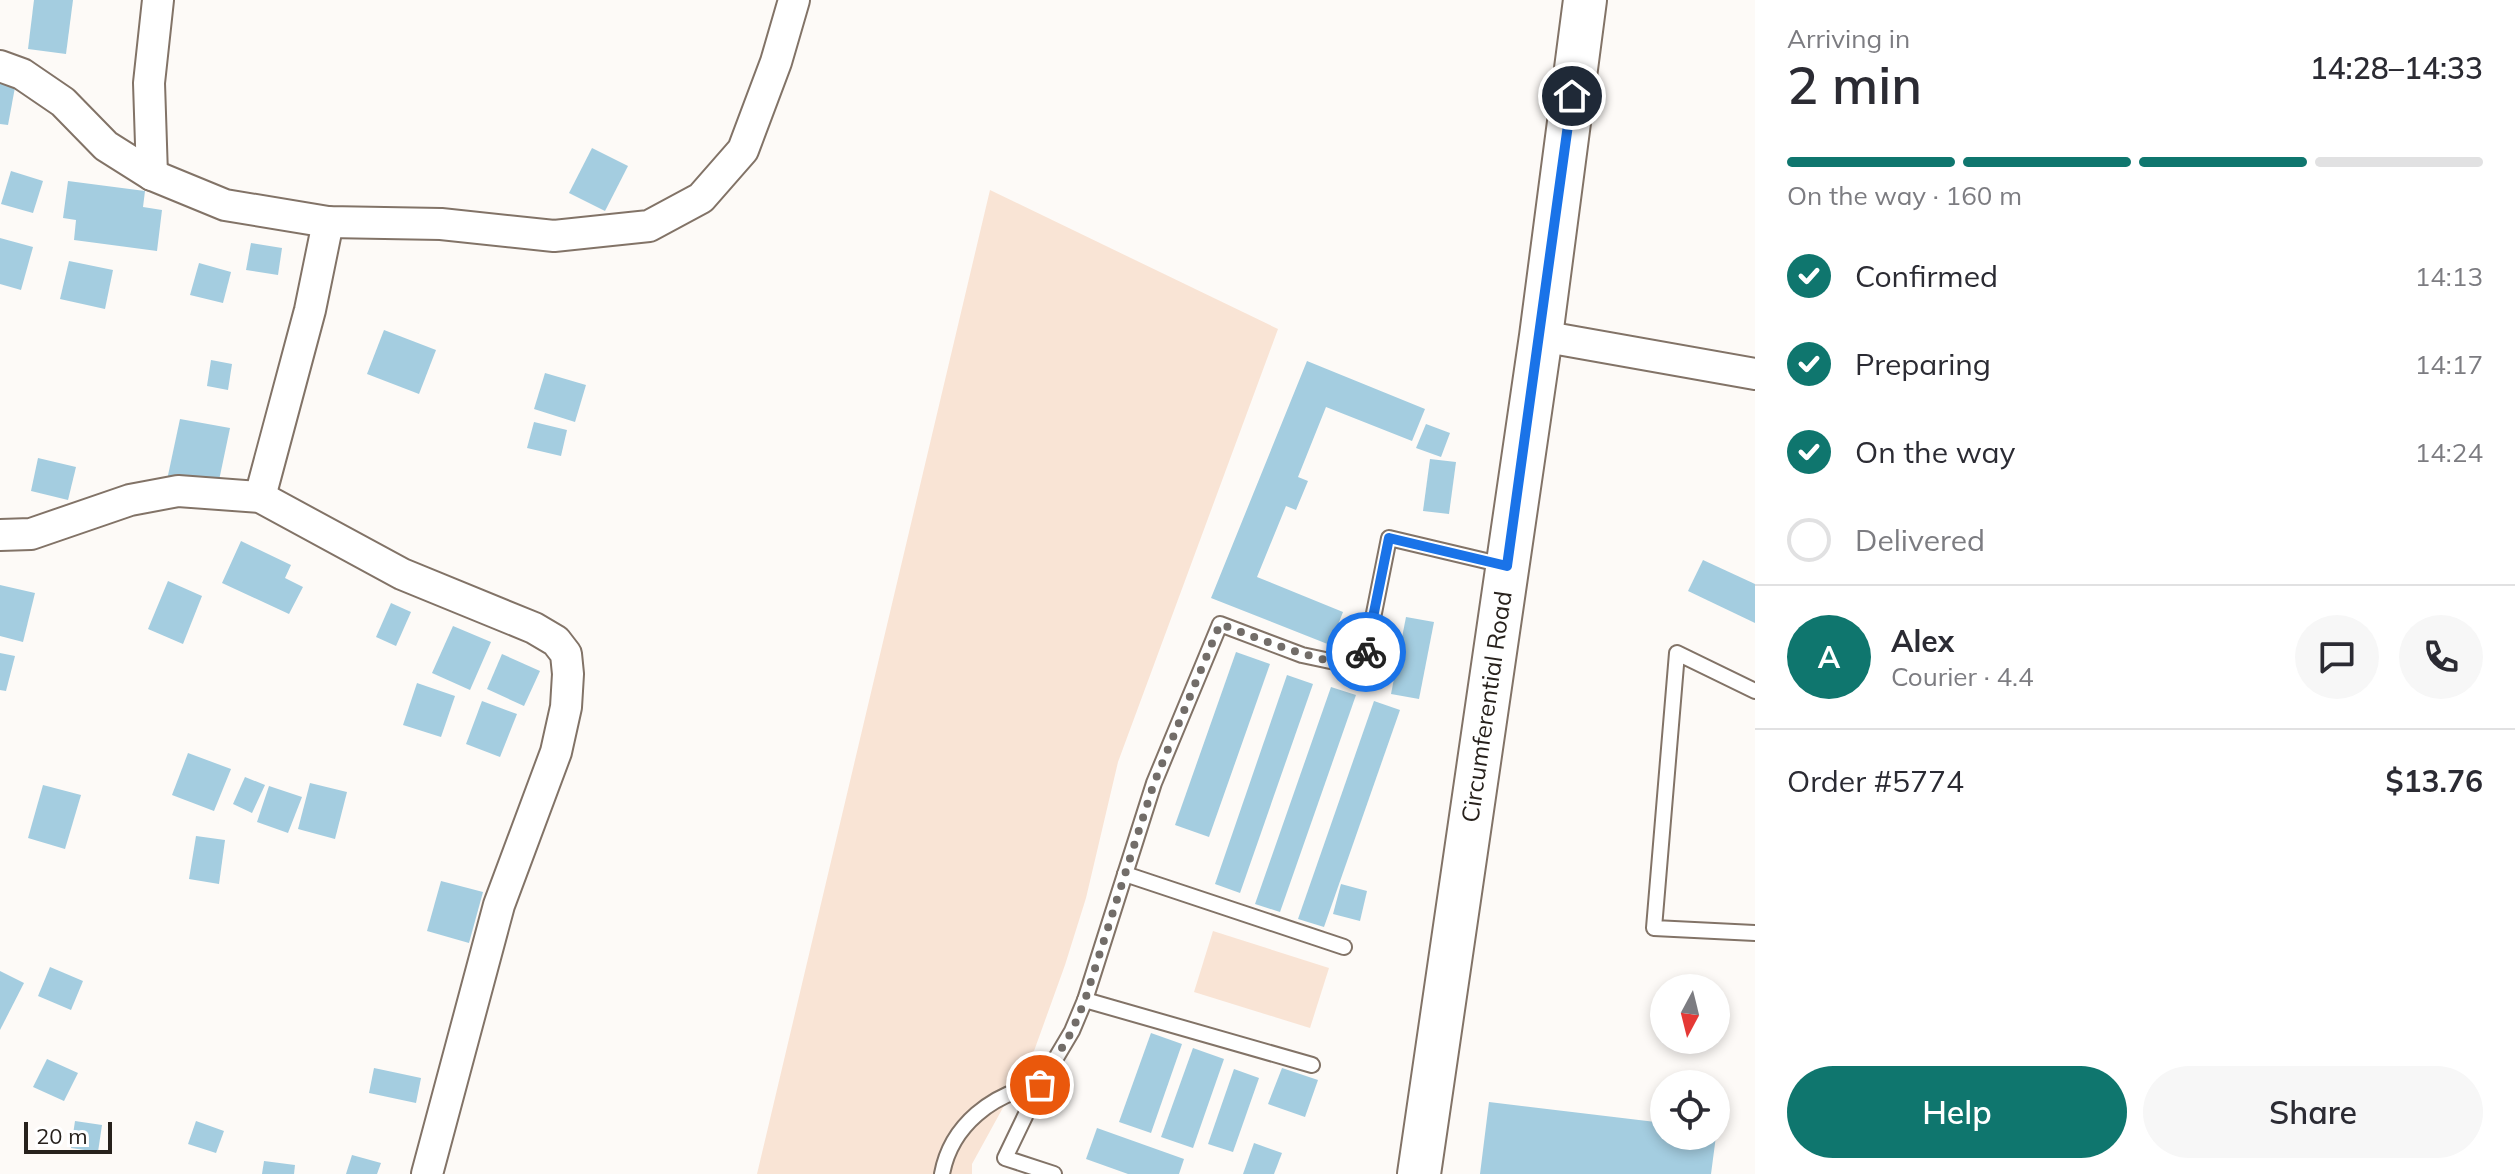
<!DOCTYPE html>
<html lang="en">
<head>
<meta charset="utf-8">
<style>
	:root { --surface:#fff; --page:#f7f7f7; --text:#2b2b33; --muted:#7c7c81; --line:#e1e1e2; --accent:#0f766e }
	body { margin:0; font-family:Mulish,sans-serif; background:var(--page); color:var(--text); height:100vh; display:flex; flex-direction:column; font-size:30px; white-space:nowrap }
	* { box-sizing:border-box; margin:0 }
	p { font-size:26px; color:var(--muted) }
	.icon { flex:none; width:44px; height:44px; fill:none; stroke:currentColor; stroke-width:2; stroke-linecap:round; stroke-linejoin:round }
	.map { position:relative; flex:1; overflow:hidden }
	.drawer { display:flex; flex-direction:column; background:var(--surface); width:760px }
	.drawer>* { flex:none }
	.needle { width:52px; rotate:187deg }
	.buttons { position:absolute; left:1650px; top:974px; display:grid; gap:16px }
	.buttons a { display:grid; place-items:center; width:80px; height:80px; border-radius:50%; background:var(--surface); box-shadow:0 4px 12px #0003; font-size:40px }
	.scale { position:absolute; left:24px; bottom:20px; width:88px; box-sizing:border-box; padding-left:8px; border:4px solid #27211c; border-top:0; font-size:22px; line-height:28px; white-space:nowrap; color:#27211c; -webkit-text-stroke:6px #fff; paint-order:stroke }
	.pin { position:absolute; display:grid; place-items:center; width:68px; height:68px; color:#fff; margin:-34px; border:4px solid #fff; border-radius:50%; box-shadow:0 2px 8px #0007 }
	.courier { position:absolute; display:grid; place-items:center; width:80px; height:80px; margin:-40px; border:6px solid #1a73e8; border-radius:50%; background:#fff; color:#222; box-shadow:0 2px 10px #0007 }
	.summary em { font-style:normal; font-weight:600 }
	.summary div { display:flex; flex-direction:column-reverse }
	.summary { display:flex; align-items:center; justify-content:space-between; height:136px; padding:0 32px }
	h1 { font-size:52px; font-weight:600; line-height:60px }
	.bar { display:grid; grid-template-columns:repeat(4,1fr); gap:12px 8px; align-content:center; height:96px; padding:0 32px }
	.bar i { height:10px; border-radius:6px; background:var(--line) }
	.bar .active { background:var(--accent) }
	.bar p { grid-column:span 4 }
	.line { display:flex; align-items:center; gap:20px; padding:0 32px; border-top:2px solid var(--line) }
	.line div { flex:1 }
	.round { display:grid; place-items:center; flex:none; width:84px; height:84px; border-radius:42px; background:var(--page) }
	ol { padding:0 32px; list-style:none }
	li { display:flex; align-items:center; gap:24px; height:88px }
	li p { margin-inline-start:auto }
	li .icon { padding:8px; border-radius:50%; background:var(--accent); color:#fff; stroke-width:4 }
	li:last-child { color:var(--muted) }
	li i { width:44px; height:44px; border:4px solid var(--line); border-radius:50% }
	.primary-button { display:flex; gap:16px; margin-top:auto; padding:16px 32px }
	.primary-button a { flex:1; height:92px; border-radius:48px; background:var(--accent); color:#fff; font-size:32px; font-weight:600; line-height:92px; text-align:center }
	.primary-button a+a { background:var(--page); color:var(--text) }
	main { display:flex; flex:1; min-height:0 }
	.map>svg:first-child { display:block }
</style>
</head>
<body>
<main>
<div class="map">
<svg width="1755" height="1174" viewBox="0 0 1755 1174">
	<rect width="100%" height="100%" fill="#fdfaf7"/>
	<!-- green -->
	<g fill="#f9e4d5">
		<path d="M990 190 1278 329 1118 762 1086 898 1065 965 1034 1051 972 1164V1174H757Z"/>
		<path d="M1213 931 1329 968 1310 1028 1194 992Z"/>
	</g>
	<!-- building -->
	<g fill="#a4cde0">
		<path d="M34 0H73L66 54 28 49Z"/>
		<path d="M0 79 16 82 8 125 0 124Z"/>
		<path d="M592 148 628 166 605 211 569 193Z"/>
		<path d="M11 171 43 181 33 213 1 204Z"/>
		<path d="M68 181 145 191 143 207 162 210 157 251 74 240 76 220 63 218Z"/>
		<path d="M0 238 33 247 21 290 0 284Z"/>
		<path d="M251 243 282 248 278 275 246 270Z"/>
		<path d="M69 261 113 270 105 309 60 299Z"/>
		<path d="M199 263 231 272 223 303 190 295Z"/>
		<path d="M384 330 436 350 419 394 367 374Z"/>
		<path d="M211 360 232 364 228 390 207 386Z"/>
		<path d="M1307 361 1425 409 1412 441 1326 407 1298 477 1308 481 1296 510 1286 506 1257 577 1343 612 1330 645 1211 598Z"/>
		<path d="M545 373 586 385 575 422 534 409Z"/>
		<path d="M180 419 230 428 217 490 167 480Z"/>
		<path d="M534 422 567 430 561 456 527 448Z"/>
		<path d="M1426 424 1450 433 1441 457 1416 448Z"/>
		<path d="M38 458 76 467 68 500 31 491Z"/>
		<path d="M1430 459 1456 462 1449 514 1423 511Z"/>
		<path d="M241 541 291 565 285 578 303 587 289 614 222 583Z"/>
		<path d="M1703 560 1755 584V623L1688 591Z"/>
		<path d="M168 581 202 596 183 644 148 629Z"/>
		<path d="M0 585 35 593 23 642 0 636Z"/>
		<path d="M391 603 411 612 396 646 376 637Z"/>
		<path d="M1406 617 1434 622 1419 699 1391 694Z"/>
		<path d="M453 626 491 642 470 690 432 673Z"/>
		<path d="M1236 652 1270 664 1209 837 1175 825Z"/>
		<path d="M0 653 15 656 6 691 0 690Z"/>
		<path d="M502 654 540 671 524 706 487 689Z"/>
		<path d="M1287 675 1313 684 1240 893 1215 884Z"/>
		<path d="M417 683 455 696 441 737 403 725Z"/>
		<path d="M1331 687 1356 695 1280 912 1255 904Z"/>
		<path d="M482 701 517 714 500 757 466 744Z"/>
		<path d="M1374 701 1400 710 1324 927 1298 919Z"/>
		<path d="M188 753 231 769 214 811 172 795Z"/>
		<path d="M245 777 265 785 252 813 233 804Z"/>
		<path d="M310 783 347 792 335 839 298 829Z"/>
		<path d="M43 785 81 795 65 849 28 838Z"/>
		<path d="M269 786 302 797 288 833 257 822Z"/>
		<path d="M196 836 225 840 219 884 189 879Z"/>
		<path d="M441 881 483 892 469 943 427 931Z"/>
		<path d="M1341 884 1367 891 1360 921 1333 914Z"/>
		<path d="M50 967 83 981 71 1010 38 996Z"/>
		<path d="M0 971 24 983 0 1030Z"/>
		<path d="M1151 1033 1182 1044 1151 1133 1119 1122Z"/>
		<path d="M1193 1048 1224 1059 1193 1148 1161 1137Z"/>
		<path d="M47 1059 78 1073 64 1101 33 1087Z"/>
		<path d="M374 1068 421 1078 416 1103 369 1093Z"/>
		<path d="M1282 1068 1318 1080 1305 1117 1268 1104Z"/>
		<path d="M1234 1069 1259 1078 1233 1152 1208 1144Z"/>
		<path d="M1489 1102 1664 1123V1136H1716L1711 1174H1480Z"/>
		<path d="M75 1121 102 1125 98 1152 71 1148Z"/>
		<path d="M196 1121 224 1131 216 1153 188 1144Z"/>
		<path d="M1097 1128 1184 1159 1179 1174H1128L1086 1159Z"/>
		<path d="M1254 1143 1282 1153 1274 1174H1243Z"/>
		<path d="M352 1155 381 1163 377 1174H346Z"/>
		<path d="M264 1161 295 1165 294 1174H262Z"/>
	</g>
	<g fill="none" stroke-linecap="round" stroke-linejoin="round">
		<defs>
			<g id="service">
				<path d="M1755 691 1677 653 1654 928 1755 933"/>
				<path d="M1125 874 1344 947"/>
				<path d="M1085 1000 1312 1065"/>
				<path d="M942 1174C951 1125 993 1093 1040 1085"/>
				<path d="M1054 1174 1005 1158 1040 1085 1072 1031 1085 1000 1154 783 1220 624 1302 655 1363 668 1389 538 1503 565"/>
			</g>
			<g id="minor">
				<path d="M0 66 22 74 63 102 106 146 152 175 225 205 328 222 441 224 554 236 649 226 701 198 743 150 776 62 794 0"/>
				<path d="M152 175 149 83 158 0"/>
				<path d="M1541 336 1755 374"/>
				<path d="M260 497 310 310 328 222"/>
				<path d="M0 535 31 534 130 500 178 491 260 497 402 574 534 628 556 641 566 654 568 674 566 707 556 752 499 905 427 1174"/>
			</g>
			<g id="secondary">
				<path id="s1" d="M1419 1174 1541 336 1585 0"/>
			</g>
		</defs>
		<!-- service casing -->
		<use href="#service" stroke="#827367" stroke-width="18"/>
		<!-- minor casing -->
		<use href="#minor" stroke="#827367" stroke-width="34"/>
		<!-- secondary casing -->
		<use href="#secondary" stroke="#827367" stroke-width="46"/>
		<!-- service -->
		<use href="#service" stroke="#fff" stroke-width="14"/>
		<!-- minor -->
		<use href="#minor" stroke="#fff" stroke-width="30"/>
		<!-- secondary -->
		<use href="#secondary" stroke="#fff" stroke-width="42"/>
	</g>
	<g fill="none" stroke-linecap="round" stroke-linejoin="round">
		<!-- done -->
		<path stroke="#726d69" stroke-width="8" stroke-dasharray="0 14.4" d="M1040 1085 1072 1031 1085 1000 1154 783 1220 624C1269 643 1311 659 1363 668L1366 652"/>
		<!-- route -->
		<path stroke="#1a73e8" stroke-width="10" d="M1366 652 1389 538 1507 566 1572 96"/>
	</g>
	<g text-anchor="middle" stroke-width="6" stroke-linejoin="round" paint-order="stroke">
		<!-- street labels -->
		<g font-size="24" fill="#27211c" stroke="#fff">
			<text dy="8" stroke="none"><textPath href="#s1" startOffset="472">Circumferential Road</textPath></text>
		</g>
	</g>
</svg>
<div class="buttons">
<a><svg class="needle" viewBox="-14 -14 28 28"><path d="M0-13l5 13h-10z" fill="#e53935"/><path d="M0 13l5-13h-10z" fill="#7c7c81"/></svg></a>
<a><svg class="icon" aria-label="locate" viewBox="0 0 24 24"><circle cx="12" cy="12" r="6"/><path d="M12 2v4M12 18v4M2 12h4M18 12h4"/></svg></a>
</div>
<div class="scale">20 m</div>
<div class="pin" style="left:1040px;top:1085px;background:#ea580c"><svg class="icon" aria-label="bag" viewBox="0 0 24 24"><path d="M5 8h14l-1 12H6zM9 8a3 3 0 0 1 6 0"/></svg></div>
<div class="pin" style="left:1572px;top:96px;background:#1f2937"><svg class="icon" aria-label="home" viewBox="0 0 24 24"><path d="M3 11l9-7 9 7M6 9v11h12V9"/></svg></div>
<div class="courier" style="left:1366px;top:652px"><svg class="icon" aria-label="bike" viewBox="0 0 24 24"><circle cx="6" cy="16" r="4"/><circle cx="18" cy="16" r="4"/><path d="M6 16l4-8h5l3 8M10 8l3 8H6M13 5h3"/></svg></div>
</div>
<section class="drawer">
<div class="summary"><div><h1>2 min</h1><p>Arriving in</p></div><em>14:28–14:33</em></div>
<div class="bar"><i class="active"></i><i class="active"></i><i class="active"></i><i></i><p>On the way · 160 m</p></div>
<ol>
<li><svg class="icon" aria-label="check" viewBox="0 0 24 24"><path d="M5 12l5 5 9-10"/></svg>Confirmed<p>14:13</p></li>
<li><svg class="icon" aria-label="check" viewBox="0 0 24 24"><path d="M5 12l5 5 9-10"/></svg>Preparing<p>14:17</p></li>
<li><svg class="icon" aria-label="check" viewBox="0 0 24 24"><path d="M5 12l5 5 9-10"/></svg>On the way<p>14:24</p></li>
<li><i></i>Delivered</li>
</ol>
<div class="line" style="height:144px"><b class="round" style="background:var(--accent);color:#fff">A</b><div><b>Alex</b><p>Courier · 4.4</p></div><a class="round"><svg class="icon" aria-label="chat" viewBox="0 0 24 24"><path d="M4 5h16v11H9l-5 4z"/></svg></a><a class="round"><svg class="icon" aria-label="phone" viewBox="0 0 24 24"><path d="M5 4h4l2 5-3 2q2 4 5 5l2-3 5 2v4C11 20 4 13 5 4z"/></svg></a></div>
<div class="line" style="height:104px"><div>Order #5774</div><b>$13.76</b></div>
<div class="primary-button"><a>Help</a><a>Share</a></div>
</section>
</main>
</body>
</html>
